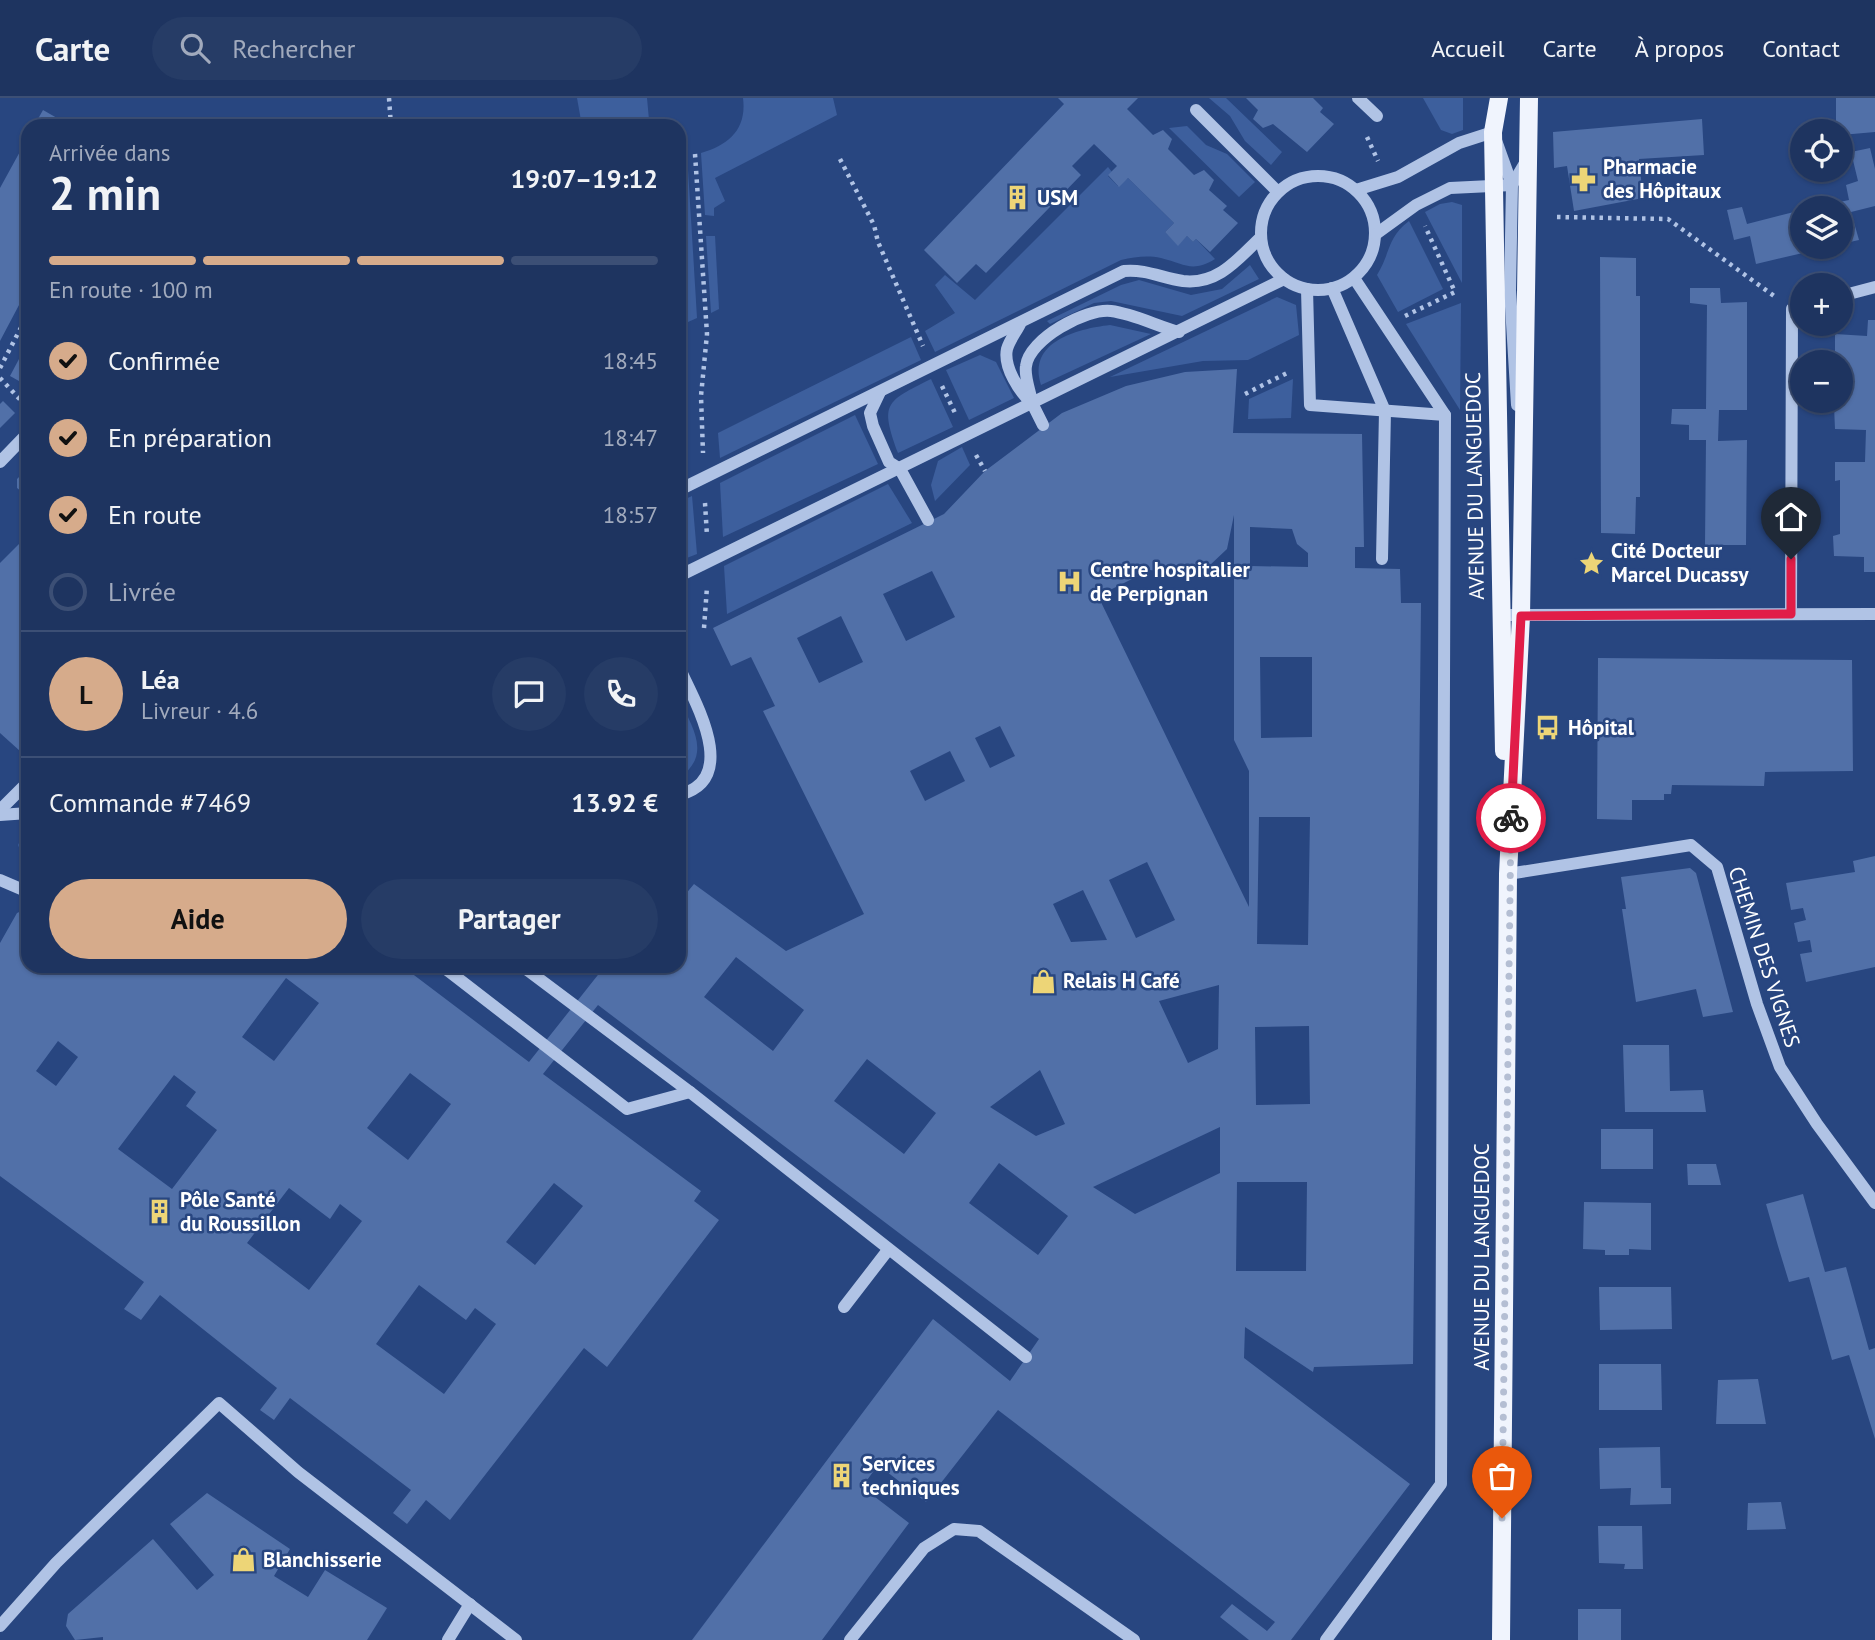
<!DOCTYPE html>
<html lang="fr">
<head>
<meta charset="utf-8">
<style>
	:root { --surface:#1e3460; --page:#263c66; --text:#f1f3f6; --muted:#a1aabd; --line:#3c4f75; --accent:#d6ab8b }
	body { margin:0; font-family:"PT Sans",sans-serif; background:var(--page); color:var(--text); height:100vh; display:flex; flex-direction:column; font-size:26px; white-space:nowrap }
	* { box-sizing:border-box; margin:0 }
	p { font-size:23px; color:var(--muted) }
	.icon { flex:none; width:38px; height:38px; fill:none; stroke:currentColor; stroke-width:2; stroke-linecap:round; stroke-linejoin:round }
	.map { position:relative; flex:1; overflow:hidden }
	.drawer { position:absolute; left:21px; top:21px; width:665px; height:854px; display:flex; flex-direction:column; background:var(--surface); border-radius:21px; box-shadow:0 2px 5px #0004,0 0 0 2px var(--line) }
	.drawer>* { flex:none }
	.controls { position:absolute; left:1790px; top:21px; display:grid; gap:14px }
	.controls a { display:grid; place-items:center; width:63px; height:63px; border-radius:50%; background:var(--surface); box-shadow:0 2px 5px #0004,0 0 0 2px var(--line); font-size:35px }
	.pin { position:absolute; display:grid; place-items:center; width:60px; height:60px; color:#fff; margin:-72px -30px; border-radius:50% 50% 50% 0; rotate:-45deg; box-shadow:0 0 7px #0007 }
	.pin .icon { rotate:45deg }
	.courier { position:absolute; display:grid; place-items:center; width:70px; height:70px; margin:-35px; border:5px solid #e11d48; border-radius:50%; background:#fff; color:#222; box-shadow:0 2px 9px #0007 }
	.overview em { font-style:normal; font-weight:800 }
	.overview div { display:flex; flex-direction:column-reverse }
	.overview { display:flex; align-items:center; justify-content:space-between; height:119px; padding:0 28px }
	h1 { font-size:46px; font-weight:800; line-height:52px }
	.bar { display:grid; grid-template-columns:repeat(4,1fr); gap:10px 7px; align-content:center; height:84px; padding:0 28px }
	.bar i { height:9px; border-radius:5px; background:var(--line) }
	.bar .active { background:var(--accent) }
	.bar p { grid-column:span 4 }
	.line { display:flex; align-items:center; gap:18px; padding:0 28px; border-top:2px solid var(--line) }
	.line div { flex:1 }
	.round { display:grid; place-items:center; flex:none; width:74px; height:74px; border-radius:37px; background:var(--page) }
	ol { padding:0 28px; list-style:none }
	li { display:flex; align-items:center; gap:21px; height:77px }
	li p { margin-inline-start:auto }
	li .icon { padding:7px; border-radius:50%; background:var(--accent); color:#111; stroke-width:4 }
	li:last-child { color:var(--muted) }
	li i { width:38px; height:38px; border:4px solid var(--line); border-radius:50% }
	.button { display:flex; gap:14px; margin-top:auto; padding:14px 28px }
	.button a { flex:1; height:80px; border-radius:42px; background:var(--accent); color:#111; font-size:28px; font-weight:800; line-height:80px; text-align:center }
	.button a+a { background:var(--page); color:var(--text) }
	header { display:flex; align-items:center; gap:42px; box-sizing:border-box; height:98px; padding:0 35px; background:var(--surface); border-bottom:2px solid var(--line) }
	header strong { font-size:33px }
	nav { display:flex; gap:38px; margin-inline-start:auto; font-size:24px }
	.search { width:490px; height:63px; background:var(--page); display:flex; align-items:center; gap:18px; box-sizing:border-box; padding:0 24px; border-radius:38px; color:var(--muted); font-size:26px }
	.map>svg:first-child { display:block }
</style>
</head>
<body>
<header>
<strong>Carte</strong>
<div class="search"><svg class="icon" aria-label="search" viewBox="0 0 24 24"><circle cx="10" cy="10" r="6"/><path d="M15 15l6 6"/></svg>Rechercher</div>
<nav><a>Accueil</a><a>Carte</a><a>À propos</a><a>Contact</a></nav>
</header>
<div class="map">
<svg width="1875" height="1542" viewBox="0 0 1875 1542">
	<rect width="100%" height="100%" fill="#284680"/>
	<!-- green -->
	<g fill="#3d5f9d">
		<path d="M577 0H647L649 22 636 28H582Z"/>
		<path d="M743 0H833L837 17 715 80 725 103 714 110V118L705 117 701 55C729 47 747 31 743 0Z"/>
		<path d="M1209 0H1226L1282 54 1271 67 1245 43 1230 18Z"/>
		<path d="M1423 0H1463V32L1452 36 1441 32Z"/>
		<path d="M1187 28 1206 47 1227 56 1255 84 1239 99 1169 30Z"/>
		<path d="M679 52 687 55 697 220 679 228Z"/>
		<path d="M1108 69 1112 74 1108 78 1118 88 1128 80 1174 125 1165 134 1178 147 1187 138 1193 144 1196 141 1215 161C1192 175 1185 166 1161 160 1147 157 1135 159 1121 162L935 254 925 233 955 215 935 187 945 177 975 202Z"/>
		<path d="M1452 104 1462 107V185L1425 114 1440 106Z"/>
		<path d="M1409 123 1443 191 1398 214 1377 177C1391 154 1387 140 1409 123Z"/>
		<path d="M706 138H715L719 211 711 215Z"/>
		<path d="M1250 167 1259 181 1182 218 1111 203 1094 205 1050 226 1047 223 1121 187 1139 182 1191 197 1222 191Z"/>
		<path d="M1277 199 1296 207 1299 237 1248 262 1203 263 1110 279Z"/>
		<path d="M1461 205 1460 312 1406 226Z"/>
		<path d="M1110 227 1151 236 1041 287C1027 244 1076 231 1110 227Z"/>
		<path d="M911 239 921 262 720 360 718 335Z"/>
		<path d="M980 257 996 264 1014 300 969 322 946 272Z"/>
		<path d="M931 281 953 329 898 355C880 305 885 304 931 281Z"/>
		<path d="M1293 281 1291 320 1248 321 1249 301Z"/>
		<path d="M855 317 878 366 723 439 720 385Z"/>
		<path d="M962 349 970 367 935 403 931 387 938 363Z"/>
		<path d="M888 386 912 425 727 516 724 468Z"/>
		<path d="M692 398 697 456 679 463V404Z"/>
		<path d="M679 601C693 630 712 657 679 680Z"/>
		<path d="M28 727V781L22 784 24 761 18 747Z"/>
	</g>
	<!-- building -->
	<g fill="#5170a8" fill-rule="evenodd">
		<path d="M1058 0H1138L1127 11 1153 37 1163 32 1172 41 1168 51 1194 77 1204 72 1214 82 1209 92 1227 108 1223 112 1238 125 1210 154 1196 141 1193 144 1187 138 1178 148 1165 134 1174 125 1128 80 1119 89 1108 77 1117 68 1094 46 1072 68 1081 77 986 175 976 166 957 185 924 152 1064 6Z"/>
		<path d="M1246 0H1313L1323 10 1320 14 1334 26 1307 54 1273 26 1263 30 1253 21 1258 12Z"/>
		<path d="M1836 0H1875V34L1841 37V33H1836Z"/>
		<path d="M43 12 57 20 53 28H34Z"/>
		<path d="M1702 21 1704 57 1639 61 1643 100 1574 113 1567 68 1554 70 1553 34Z"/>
		<path d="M28 39V63L20 78 28 83V190L0 243V90Z"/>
		<path d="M1870 50 1875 71V108L1851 114 1859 142 1841 146V110L1816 109 1849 102 1846 87 1858 83 1851 54Z"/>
		<path d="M1742 109 1747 126 1802 112V149L1824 150 1756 166 1750 138 1734 142 1727 112Z"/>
		<path d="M1600 159 1636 160V198H1640V399H1636L1635 436 1601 435Z"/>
		<path d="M1690 190H1720L1721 205 1747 204V312H1719L1718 343 1747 342 1746 447H1705L1706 342H1689V327L1671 326 1672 311H1706L1707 207 1690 205Z"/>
		<path d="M1868 222H1875V474H1864V459L1834 458 1833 438 1840 436V382L1835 383V364H1865L1866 332 1835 331 1834 308H1826L1827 303H1841L1842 257 1835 258V236L1867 238Z"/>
		<path d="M28 244V288L10 278Z"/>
		<path d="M1237 271 1233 335 1362 336 1364 449H1355V470L1400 471 1401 505H1421L1413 1266 1314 1269 1313 1274 1245 1229 1244 1260 1410 1386 1291 1542H1249L1220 1519 1232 1506 1267 1533 1275 1524 998 1312 926 1404 878 1367 862 1389 909 1425 822 1542H692L933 1221 1010 1283 1039 1241 598 907 543 976 701 1093 694 1103 719 1122 607 1269 584 1250 450 1422 426 1402 407 1426 393 1415 411 1392 290 1300 274 1322 260 1312 277 1290 160 1197 141 1222 124 1211 144 1184 0 1078V845L17 815 28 810V868H402L529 964 605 868H679V794L684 798 694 786 786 853 864 816 763 613 775 608 751 559 731 568 713 530 944 416 985 373 1062 315 1126 288 1185 274ZM1234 417V642L1249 673V809L1098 498 1150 472 1185 477 1209 468 1227 451ZM1250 429 1292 431 1297 446 1308 455V469L1250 468ZM932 473 955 519 906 543 883 496ZM841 518 863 564 819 585 797 540ZM1260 559H1312V639L1261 640ZM1000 628 1015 658 990 670 975 640ZM950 653 965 683 925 703 910 673ZM1259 719H1310L1308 847 1257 846ZM1147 764 1175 822 1136 840 1109 782ZM1083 792 1107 842 1071 844 1053 806ZM736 859 804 912 773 953 704 899ZM286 880 319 905 274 963 242 939ZM1219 887 1218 951 1188 965 1159 903ZM1309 928 1310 1006 1256 1007 1255 929ZM58 943 78 959 56 988 36 973ZM867 961 936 1015 904 1056 834 1003ZM1040 972 1065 1026 1036 1038 990 1009ZM410 975 451 1006 408 1062 367 1030ZM174 977 196 994 186 1008 217 1032 172 1091 118 1051ZM1220 1029V1075L1135 1116 1093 1089ZM999 1065 1068 1118 1038 1157 969 1105ZM1237 1084H1307L1306 1173H1236ZM554 1085 583 1108 535 1167 506 1144ZM289 1090 330 1121 340 1106 362 1123 309 1192 247 1145ZM419 1187 466 1222 475 1210 496 1226 444 1296 376 1246Z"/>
		<path d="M3 303 15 315 0 330V306Z"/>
		<path d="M28 370V406L22 400 26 397 17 390V381Z"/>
		<path d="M19 446 28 455V644L20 653 0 635V465Z"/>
		<path d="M1598 560 1852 562 1853 673 1765 674 1764 688 1672 687 1671 696H1664V702H1632V722L1597 721Z"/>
		<path d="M1875 758V869L1806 884 1800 856 1812 854 1810 842 1798 844 1794 825 1806 822 1803 810 1791 812 1786 785 1855 774 1853 763Z"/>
		<path d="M1690 770 1696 775 1733 914 1703 919 1696 891 1636 904 1622 811H1626L1621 779Z"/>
		<path d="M1623 947H1669L1670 993 1703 992 1706 1014H1625Z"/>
		<rect x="1601" y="1031" width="52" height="40"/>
		<path d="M1687 1066H1716L1721 1087H1688Z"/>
		<path d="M1803 1096 1825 1174 1846 1169 1869 1252 1875 1250V1341L1849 1257 1832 1262 1809 1179 1789 1184 1778 1148 1766 1106Z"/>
		<path d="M1584 1104 1651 1105V1152L1629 1151V1157H1605V1152L1583 1151Z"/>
		<path d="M1599 1189H1671L1672 1231 1600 1232Z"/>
		<path d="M1599 1266H1661L1662 1312H1599Z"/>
		<path d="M1758 1281 1766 1326H1716L1718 1282Z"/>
		<path d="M1660 1349 1661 1390H1671V1406L1630 1407 1631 1390 1600 1391 1599 1350Z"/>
		<path d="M207 1395 290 1451 274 1478 308 1499 325 1472 387 1510 367 1542H103V1539L75 1542 66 1528 68 1516 153 1441 197 1492 214 1477 170 1426Z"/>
		<path d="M1781 1404 1786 1431 1747 1432 1748 1405Z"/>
		<path d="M1598 1428H1642L1643 1471H1624L1625 1466 1599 1465Z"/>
		<rect x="1578" y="1511" width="43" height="31"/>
	</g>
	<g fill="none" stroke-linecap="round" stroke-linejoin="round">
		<!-- path -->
		<g stroke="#b0c3e5" stroke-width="4.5" stroke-dasharray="3.5 5" stroke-linecap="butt">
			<path d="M389 0 391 28"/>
			<path d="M1367 39 1378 63"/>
			<path d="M695 56 707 236 701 298 703 355"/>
			<path d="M840 61 874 127 878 144 923 248"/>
			<path d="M1557 119 1668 121 1774 198"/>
			<path d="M1405 218 1455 194 1425 128"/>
			<path d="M0 270 28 216"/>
			<path d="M0 280 28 310"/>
			<path d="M942 288 956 317"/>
			<path d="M1245 296 1287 275"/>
			<path d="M976 357 985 373"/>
			<path d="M705 405 707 438"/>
			<path d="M704 530 707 489"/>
		</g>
		<!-- minor -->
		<g stroke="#b0c3e5" stroke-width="12">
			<path d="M1358 0 1377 18"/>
			<path d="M1196 12 1278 94"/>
			<circle cx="1318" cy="135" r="57"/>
			<path d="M1356 92 1398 79 1459 45 1493 34 1512 87 1450 90 1416 107 1376 136"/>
			<path d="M1332 190 1385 313 1382 461"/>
			<path d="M1307 191 1310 307 1445 317"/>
			<path d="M1841 198 1875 189"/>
			<path d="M1020 226C1016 234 1009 243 1007 251 1003 269 1020 295 1032 305 1031 295 1024 279 1026 268 1029 241 1086 210 1111 213 1134 216 1157 228 1179 234"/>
			<path d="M880 294 870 315 873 328 889 364 900 371 928 422"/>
			<path d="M1032 305 1043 327"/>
			<path d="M1517 307 1510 192 1512 87 1528 60"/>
			<path d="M0 364 28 335"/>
			<path d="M679 392 1124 173C1146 171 1162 180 1183 183 1218 187 1238 161 1261 139"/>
			<path d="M679 478 1284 181"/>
			<path d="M1791 516 1792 211 1802 208"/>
			<path d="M1500 517 1875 516"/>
			<path d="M679 569C695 604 741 681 679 697"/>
			<path d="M0 712 28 684"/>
			<path d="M0 717 28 715"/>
			<path d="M1508 776 1691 747 1717 769 1757 906 1780 969 1817 1026 1875 1105"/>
			<path d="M0 782 28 794"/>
			<path d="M442 868 627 1011 690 994"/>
			<path d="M522 868 690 994 1026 1259"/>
			<path d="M844 1209 888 1152"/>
			<path d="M0 1528 56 1465 219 1305 298 1374 516 1542"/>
			<path d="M448 1542 470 1506"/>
			<path d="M850 1542 924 1450 954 1431 979 1433 1134 1542"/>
			<path d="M1326 1542 1441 1386 1445 317 1354 180"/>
		</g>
		<!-- major -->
		<g stroke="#f0f4fd" stroke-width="18">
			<path d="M1499 0 1493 34 1504 653"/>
			<path d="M1501 1542 1508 776 1521 518 1529 0"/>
		</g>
	</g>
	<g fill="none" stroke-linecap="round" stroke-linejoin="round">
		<!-- done -->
		<path stroke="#b4bed3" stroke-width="7" stroke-dasharray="0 12.6" d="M1502 1420 1511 720"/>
		<!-- route -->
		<path stroke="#e11d48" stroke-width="9" d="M1511 720 1521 518 1791 516V461"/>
	</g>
	<!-- icons -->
	<defs>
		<symbol id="pharmacy-bare" viewBox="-9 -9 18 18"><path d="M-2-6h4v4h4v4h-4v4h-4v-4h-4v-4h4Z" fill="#edd577" stroke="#284680" stroke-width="2.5" paint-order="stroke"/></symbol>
		<symbol id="building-bare" viewBox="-9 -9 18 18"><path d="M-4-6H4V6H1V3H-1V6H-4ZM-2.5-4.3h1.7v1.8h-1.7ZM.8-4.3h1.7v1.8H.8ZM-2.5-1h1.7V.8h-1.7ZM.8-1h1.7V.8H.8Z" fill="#edd577" stroke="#284680" stroke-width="2.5" paint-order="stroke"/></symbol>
		<symbol id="sight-bare" viewBox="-9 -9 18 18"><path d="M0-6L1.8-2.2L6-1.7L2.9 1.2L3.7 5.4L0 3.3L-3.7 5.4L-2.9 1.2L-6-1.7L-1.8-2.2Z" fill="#edd577" stroke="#284680" stroke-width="2.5" paint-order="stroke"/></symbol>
		<symbol id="hospital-bare" viewBox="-9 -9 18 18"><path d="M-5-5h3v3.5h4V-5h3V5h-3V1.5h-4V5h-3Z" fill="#edd577" stroke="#284680" stroke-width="2.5" paint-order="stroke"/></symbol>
		<symbol id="bus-bare" viewBox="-9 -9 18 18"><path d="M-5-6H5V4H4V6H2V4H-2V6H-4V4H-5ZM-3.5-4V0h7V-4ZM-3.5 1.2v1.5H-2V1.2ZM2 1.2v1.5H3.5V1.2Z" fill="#edd577" stroke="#284680" stroke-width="2.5" paint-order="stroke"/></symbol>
		<symbol id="shop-bare" viewBox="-9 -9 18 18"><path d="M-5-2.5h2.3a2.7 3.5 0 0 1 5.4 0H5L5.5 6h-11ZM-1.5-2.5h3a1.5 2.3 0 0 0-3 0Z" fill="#edd577" stroke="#284680" stroke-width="2.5" paint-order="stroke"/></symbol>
	</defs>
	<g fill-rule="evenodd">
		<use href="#pharmacy-bare" x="1566" y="64" width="35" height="35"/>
		<use href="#building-bare" x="1000" y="82" width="35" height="35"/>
		<use href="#sight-bare" x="1574" y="448" width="35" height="35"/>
		<use href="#hospital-bare" x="1052" y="466" width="35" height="35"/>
		<use href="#bus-bare" x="1530" y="612" width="35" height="35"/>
		<use href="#shop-bare" x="1026" y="866" width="35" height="35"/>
		<use href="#building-bare" x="142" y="1096" width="35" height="35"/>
		<use href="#building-bare" x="824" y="1360" width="35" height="35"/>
		<use href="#shop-bare" x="226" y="1444" width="35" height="35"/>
	</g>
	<g text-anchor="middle" stroke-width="5" stroke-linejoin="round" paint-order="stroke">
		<!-- poi labels -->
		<g font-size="21" font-weight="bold" fill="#fff" stroke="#284680" text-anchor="start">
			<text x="1603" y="76">Pharmacie<tspan x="1603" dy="24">des Hôpitaux</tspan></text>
			<text x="1037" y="107">USM</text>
			<text x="1611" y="460">Cité Docteur<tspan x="1611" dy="24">Marcel Ducassy</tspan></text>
			<text x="1090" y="479">Centre hospitalier<tspan x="1090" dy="24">de Perpignan</tspan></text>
			<text x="1568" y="637">Hôpital</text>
			<text x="1063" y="890">Relais H Café</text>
			<text x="180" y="1109">Pôle Santé<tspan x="180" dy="24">du Roussillon</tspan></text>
			<text x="862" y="1373">Services<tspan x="862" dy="24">techniques</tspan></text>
			<text x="263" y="1469">Blanchisserie</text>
		</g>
		<!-- street labels -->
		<g font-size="21" fill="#fff" stroke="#284680">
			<text transform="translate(1475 388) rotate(-91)" y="7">AVENUE DU LANGUEDOC</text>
			<text transform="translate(1764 859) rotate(72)" y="7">CHEMIN DES VIGNES</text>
			<text transform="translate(1482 1159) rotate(-90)" y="7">AVENUE DU LANGUEDOC</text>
		</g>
	</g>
</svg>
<div class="controls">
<a><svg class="icon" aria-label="locate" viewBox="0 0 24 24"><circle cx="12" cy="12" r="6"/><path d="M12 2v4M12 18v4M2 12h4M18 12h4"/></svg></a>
<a><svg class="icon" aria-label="layers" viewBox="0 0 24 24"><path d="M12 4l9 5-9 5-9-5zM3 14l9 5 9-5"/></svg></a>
<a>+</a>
<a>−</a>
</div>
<div class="pin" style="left:1502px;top:1420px;background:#ea580c"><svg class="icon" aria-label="bag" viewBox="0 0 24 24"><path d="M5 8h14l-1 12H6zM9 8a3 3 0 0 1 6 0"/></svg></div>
<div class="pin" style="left:1791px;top:461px;background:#1f2937"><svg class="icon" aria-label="home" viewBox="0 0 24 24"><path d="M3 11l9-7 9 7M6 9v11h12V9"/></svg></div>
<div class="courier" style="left:1511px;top:720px"><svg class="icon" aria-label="bike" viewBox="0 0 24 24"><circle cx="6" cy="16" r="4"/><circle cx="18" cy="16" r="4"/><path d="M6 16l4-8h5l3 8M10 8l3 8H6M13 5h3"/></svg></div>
<section class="drawer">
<div class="overview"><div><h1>2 min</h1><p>Arrivée dans</p></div><em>19:07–19:12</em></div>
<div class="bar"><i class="active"></i><i class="active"></i><i class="active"></i><i></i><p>En route · 100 m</p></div>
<ol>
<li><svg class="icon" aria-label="check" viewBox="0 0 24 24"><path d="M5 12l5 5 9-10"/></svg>Confirmée<p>18:45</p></li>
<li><svg class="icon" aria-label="check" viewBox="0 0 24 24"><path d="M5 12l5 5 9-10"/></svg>En préparation<p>18:47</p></li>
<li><svg class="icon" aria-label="check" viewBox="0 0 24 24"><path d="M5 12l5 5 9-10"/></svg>En route<p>18:57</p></li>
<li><i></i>Livrée</li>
</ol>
<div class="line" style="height:126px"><b class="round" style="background:var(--accent);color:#111">L</b><div><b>Léa</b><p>Livreur · 4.6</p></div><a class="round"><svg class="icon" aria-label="chat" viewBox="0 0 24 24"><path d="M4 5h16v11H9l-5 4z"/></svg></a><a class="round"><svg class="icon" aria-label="phone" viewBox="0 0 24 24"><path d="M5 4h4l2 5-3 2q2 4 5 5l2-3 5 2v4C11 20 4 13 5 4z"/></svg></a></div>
<div class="line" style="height:91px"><div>Commande #7469</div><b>13.92 €</b></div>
<div class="button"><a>Aide</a><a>Partager</a></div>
</section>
</div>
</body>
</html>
